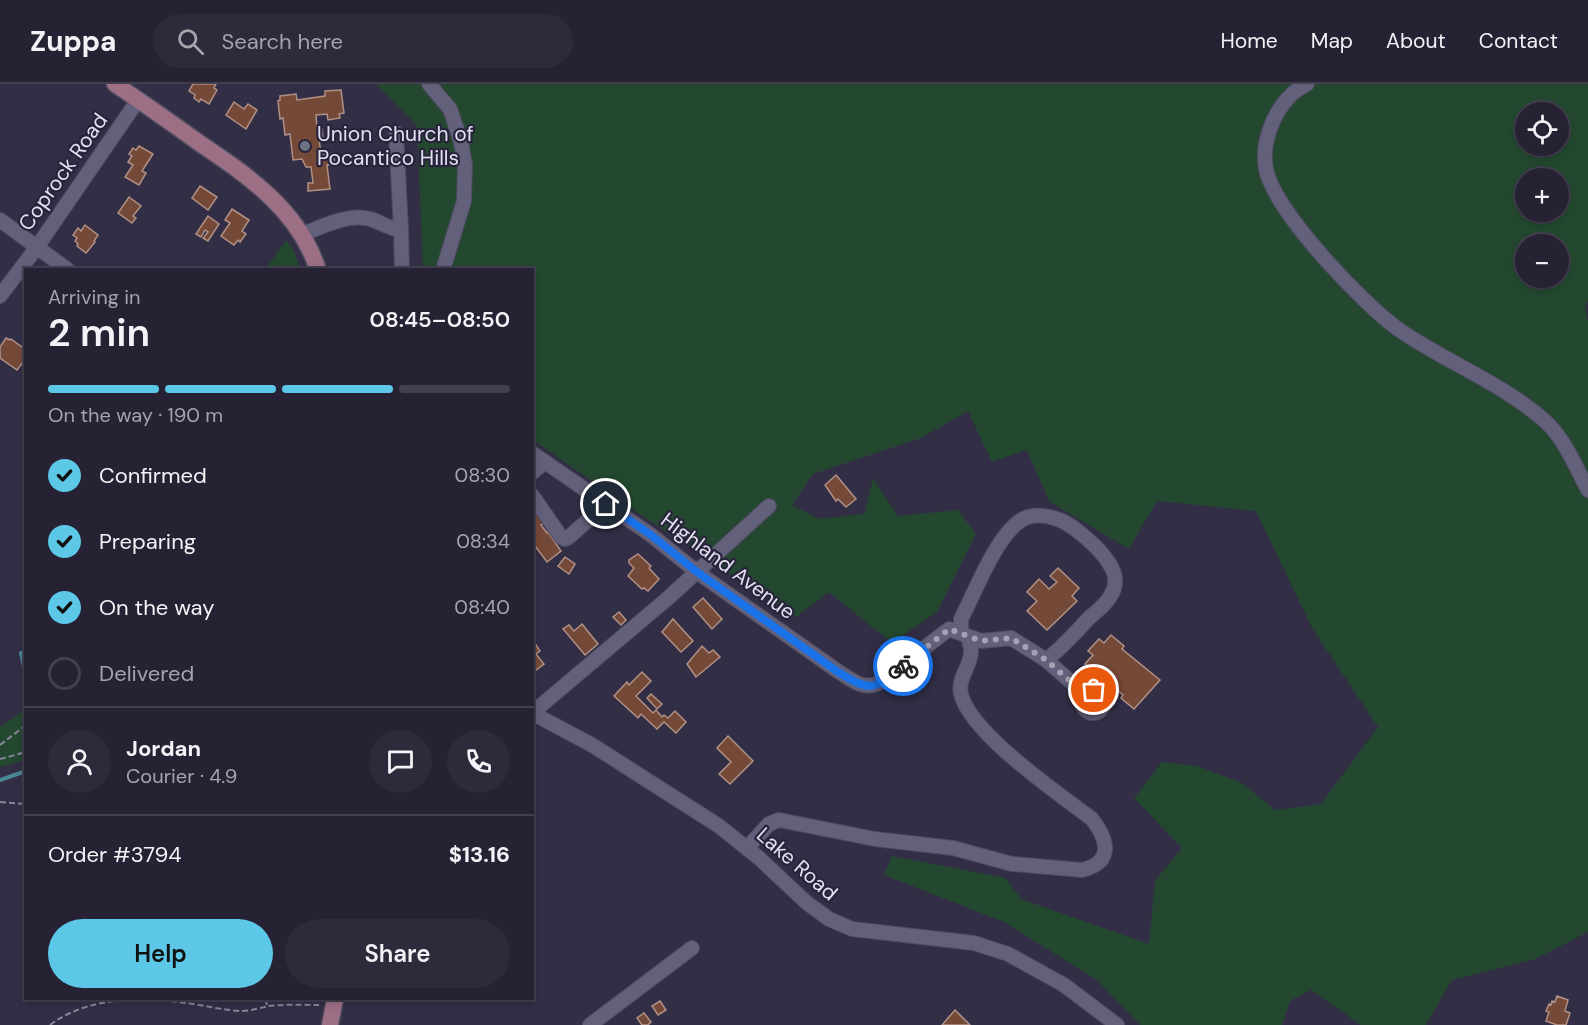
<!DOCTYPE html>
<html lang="en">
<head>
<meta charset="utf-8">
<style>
	:root { --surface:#262234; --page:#2e2a3c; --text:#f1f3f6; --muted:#a4a4ac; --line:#423f4f; --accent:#5dc7e8 }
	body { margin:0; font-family:"DM Sans",sans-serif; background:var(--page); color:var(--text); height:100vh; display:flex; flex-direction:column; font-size:22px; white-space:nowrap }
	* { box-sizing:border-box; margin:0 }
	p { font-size:20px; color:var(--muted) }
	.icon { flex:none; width:33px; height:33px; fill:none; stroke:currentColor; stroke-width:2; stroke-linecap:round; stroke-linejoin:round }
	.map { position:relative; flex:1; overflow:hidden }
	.sheet { position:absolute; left:24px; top:184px; width:510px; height:732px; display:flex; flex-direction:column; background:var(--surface); border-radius:0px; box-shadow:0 3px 9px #0003,0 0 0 2px var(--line) }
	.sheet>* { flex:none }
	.tools { position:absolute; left:1515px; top:18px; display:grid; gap:12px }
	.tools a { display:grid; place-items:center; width:54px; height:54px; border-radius:50%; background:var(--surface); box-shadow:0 3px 9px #0003,0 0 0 2px var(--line); font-size:30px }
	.pin { position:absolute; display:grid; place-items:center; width:51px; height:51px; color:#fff; margin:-26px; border:3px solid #fff; border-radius:50%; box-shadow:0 2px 6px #0007 }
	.courier { position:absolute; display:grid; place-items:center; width:60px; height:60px; margin:-30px; border:4px solid #1a73e8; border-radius:50%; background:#fff; color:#222; box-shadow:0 2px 8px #0007 }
	.headline em { font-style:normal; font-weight:600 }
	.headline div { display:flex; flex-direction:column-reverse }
	.headline { display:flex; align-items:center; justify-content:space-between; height:102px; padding:0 24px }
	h1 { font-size:39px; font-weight:600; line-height:45px }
	.bar { display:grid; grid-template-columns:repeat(4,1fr); gap:9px 6px; align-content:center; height:72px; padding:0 24px }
	.bar i { height:8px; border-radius:4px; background:var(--line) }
	.bar .selected { background:var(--accent) }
	.bar p { grid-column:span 4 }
	.line { display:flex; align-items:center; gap:15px; padding:0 24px; border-top:2px solid var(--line) }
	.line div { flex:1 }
	.round { display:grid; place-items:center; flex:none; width:63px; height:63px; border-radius:32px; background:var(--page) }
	ol { padding:0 24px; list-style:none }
	li { display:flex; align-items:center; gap:18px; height:66px }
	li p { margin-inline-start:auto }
	li .icon { padding:6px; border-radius:50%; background:var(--accent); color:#111; stroke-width:4 }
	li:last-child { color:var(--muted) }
	li i { width:33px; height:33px; border:3px solid var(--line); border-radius:50% }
	.primary-button { display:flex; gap:12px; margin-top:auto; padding:12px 24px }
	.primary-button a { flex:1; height:69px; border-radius:36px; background:var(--accent); color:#111; font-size:24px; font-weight:600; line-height:69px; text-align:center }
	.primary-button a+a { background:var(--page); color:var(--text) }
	header { display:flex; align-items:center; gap:36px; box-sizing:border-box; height:84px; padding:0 30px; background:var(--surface); border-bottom:2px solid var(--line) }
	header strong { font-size:28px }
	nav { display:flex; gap:33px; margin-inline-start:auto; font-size:21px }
	.search { width:420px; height:54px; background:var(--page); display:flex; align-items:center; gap:15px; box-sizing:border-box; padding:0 21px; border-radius:33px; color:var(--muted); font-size:22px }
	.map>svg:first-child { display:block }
</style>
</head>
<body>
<header>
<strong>Zuppa</strong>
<div class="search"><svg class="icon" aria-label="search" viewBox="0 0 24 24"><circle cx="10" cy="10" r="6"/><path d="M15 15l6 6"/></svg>Search here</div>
<nav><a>Home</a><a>Map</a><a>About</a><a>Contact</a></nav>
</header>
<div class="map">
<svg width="1588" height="941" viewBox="0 0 1588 941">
	<rect width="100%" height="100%" fill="#322e46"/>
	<!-- green -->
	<g fill="#23482f" fill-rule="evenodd">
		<path d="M376 0H1588V216L1585 224 1588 236V848L1535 875 1452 896 1426 941H1361L1311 906 1290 917 1282 941H1140L1097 896 1004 838 884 791 892 772 1006 794 1021 815 1149 860 1155 797 1182 764 1134 714 1162 678 1197 682 1242 699 1275 726 1321 720 1378 643 1312 544 1256 427 1157 417 1129 465 1049 417 1027 366 992 378 968 327 921 354 813 390 792 421 820 435 864 430 873 394 898 432 958 426 976 450 937 528 892 559 829 508 796 533 641 431 533 356 532 186H423L417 42ZM1526 28H1558V62H1526ZM1526 94H1558V128H1526ZM1526 160H1558V194H1526Z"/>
		<path d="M286 156 294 166 300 186H265Z"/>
		<path d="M25 626V676L0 683V643Z"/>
	</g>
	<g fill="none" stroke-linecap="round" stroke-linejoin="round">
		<!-- stream -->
		<g stroke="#498693" stroke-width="4">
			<path d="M21 569 26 592"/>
			<path d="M0 696 26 687"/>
		</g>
	</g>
	<!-- building -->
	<g fill="#754938" stroke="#b19185" stroke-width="1.5">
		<path d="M193 0H216L214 4 217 6 209 20 201 15 199 18 194 14 195 11 189 7Z"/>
		<path d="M341 6 344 29 339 30 340 34 328 36 327 30 316 31 317 45H322L323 54H319L321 71 333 69 335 80 327 81 330 105 308 107V99H313L311 83H306L302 75 293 76 290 50 285 51 283 34 280 35 278 17 280 16V12L296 10 297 16 325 12V7Z"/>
		<path d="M234 18 244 25 248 20 257 26 246 45 226 31Z"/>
		<path d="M139 62 153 70 142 87 146 89 139 101 125 93 133 81 128 78 132 72 129 70 133 64 136 66Z"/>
		<path d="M200 102 217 113 208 126 192 114Z"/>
		<path d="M129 113 141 122 133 132 136 134 132 139 118 129Z"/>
		<path d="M232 125 249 136 242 147 246 150 240 158 238 156 234 161 221 152 230 139 225 136Z"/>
		<path d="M208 132 219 140 208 157 203 154 208 148 205 146 201 153 196 150Z"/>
		<path d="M85 141 98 151 94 157 95 158 86 169 77 162 78 160 75 157 77 154 73 151 78 144 81 147Z"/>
		<path d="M6 254 10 256 11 255 26 266V274L17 286 0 274V263Z"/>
		<path d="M836 391 856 415 846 423 838 415 836 417 825 401Z"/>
		<path d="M532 419 545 438 541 441 547 449 548 448 561 467 547 478 532 458Z"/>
		<path d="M638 470 651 482 649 484 659 495 648 507 644 504 642 505 628 492 634 484 629 479V476Z"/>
		<path d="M565 473 575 480 569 490 558 482Z"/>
		<path d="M1058 484 1079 504 1072 512 1077 517 1047 546 1027 527 1037 517 1027 508 1039 495 1049 505 1057 498 1050 492Z"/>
		<path d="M703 514 722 535 712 545 693 523Z"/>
		<path d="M619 528 626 536 621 541 613 533Z"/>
		<path d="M673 535 693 557 681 568 662 548Z"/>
		<path d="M582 540 598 560 585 571 563 545 569 541 574 547Z"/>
		<path d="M1111 551 1124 562 1122 565 1160 596 1134 625 1121 614 1123 611 1104 595 1106 594 1100 589 1098 590 1085 580 1093 571 1088 567 1099 555 1104 559Z"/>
		<path d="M536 561 540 567 536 570 544 580 532 589V564Z"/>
		<path d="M702 562 709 569 713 566 720 573 696 593 687 580Z"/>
		<path d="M642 588 651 597 636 612 653 629 656 626 662 633 664 631 668 634 675 627 686 638 676 649 664 638 657 645 641 630 638 634 614 612 627 598 629 601Z"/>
		<path d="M651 610 662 620 657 625 647 614Z"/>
		<path d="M728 652 753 677 730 700 719 690 731 678 717 664Z"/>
		<path d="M1557 912 1568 916 1565 927 1570 929 1566 941H1557L1546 937 1549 928 1546 927 1549 920 1551 921 1552 917 1555 918Z"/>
		<path d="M660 917 666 926 658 931 652 922Z"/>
		<path d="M955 926 970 941H942Z"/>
		<path d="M644 929 651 938 648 941H642L637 934Z"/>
	</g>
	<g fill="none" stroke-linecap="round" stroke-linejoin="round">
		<defs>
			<g id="minor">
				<path d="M429 0 450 25 461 58 465 81 464 117 443 186"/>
				<path d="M1307 0C1302 3 1296 6 1292 10 1273 28 1261 60 1266 85 1274 127 1363 220 1398 245 1445 278 1501 298 1545 337 1564 354 1576 383 1588 406"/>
				<path d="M0 136 68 186"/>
				<path d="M401 146 402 186"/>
				<path d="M301 151C321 143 348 129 370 135 381 138 389 145 401 146L396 49"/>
				<path d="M0 212 37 163 138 16"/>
				<path d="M532 369 651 451 697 488 839 588C854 597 862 606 879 599L949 545 981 557 1011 554 1046 576C1062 564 1075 549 1089 534 1096 528 1107 520 1111 511 1113 508 1115 502 1115 498 1118 478 1077 443 1060 436 1047 431 1031 429 1020 437 996 453 975 508 961 535V549"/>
				<path d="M532 389 545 378"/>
				<path d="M532 411 561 453 565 455 569 453 606 420"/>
				<path d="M1046 576 1085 610"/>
				<circle cx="1093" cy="618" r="11"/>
				<path d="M532 629 592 661 719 742 759 774 807 819 829 835 852 845 974 859 1008 870 1064 901 1117 941"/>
				<path d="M532 629 667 515 769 422"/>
				<path d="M747 764 769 740 779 736 875 755 953 764 1012 780 1082 786C1114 778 1108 756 1092 735 1059 710 970 649 961 610 957 594 972 581 971 566 971 562 969 557 968 553"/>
				<path d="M590 941 692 864"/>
			</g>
			<g id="major">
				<path d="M115 0C143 19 170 38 198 58 247 91 299 126 318 186"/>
				<path d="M330 941 335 915"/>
			</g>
		</defs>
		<!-- minor casing -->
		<use href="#minor" stroke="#4e4b5f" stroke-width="16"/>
		<!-- major casing -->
		<use href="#major" stroke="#4e4b5f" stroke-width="19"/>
		<!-- path -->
		<g stroke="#888599" stroke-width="2" stroke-dasharray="6 3" stroke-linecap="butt">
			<path d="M0 661 26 641"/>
			<path d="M0 675 26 668"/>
			<path d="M0 718 26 720"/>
			<path d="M266 915 267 923"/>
			<path d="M50 941C86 914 134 913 178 918 199 920 220 926 241 927 250 927 260 924 269 922 285 920 302 921 319 921"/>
		</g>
		<!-- minor -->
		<use href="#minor" stroke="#63607b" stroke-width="14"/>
		<!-- major -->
		<use href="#major" stroke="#9d6f85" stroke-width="16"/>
	</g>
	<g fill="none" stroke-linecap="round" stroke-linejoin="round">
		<!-- done -->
		<path stroke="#a4a2b4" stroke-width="6" stroke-dasharray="0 10.8" d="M903 582 949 545 981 557 1011 554 1046 576 1085 610 1094 606"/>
		<!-- route -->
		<path stroke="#1a73e8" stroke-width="8" d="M606 420 651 451 697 488 838 588C872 609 873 605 903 582"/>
	</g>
	<!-- markers -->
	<circle fill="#6b7280" stroke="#28243c" stroke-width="2" cx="305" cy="62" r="6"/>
	<g text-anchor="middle" stroke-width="4.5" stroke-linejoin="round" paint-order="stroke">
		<!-- poi labels -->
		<g font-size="21" fill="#e2e0f0" stroke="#28243c" text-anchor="start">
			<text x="317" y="57">Union Church of<tspan x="317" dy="24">Pocantico Hills</tspan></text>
		</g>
		<!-- street labels -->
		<g font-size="21" fill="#e2e0f0" stroke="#28243c">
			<text transform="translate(63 88) rotate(-55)" y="7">Coprock Road</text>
			<text transform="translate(728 482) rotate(37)" y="7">Highland Avenue</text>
			<text transform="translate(797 780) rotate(41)" y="7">Lake Road</text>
		</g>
	</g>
</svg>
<div class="tools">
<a><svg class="icon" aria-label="locate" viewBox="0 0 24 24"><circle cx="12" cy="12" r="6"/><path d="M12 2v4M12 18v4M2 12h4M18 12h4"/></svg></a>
<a>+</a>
<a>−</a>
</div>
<div class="pin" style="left:1094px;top:606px;background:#ea580c"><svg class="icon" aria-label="bag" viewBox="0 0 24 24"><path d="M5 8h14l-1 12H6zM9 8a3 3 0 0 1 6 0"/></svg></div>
<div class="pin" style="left:606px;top:420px;background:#1f2937"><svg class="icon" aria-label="home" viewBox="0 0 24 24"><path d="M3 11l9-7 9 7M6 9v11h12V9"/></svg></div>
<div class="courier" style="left:903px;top:582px"><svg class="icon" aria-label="bike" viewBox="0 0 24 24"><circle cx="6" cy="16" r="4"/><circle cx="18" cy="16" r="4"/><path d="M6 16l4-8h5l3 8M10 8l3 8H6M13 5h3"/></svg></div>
<section class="sheet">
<div class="headline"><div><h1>2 min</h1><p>Arriving in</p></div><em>08:45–08:50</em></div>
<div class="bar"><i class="selected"></i><i class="selected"></i><i class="selected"></i><i></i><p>On the way · 190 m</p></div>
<ol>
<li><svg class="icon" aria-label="check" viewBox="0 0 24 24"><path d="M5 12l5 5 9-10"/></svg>Confirmed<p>08:30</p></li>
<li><svg class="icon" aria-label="check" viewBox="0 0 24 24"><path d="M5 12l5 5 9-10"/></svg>Preparing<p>08:34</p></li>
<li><svg class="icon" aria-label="check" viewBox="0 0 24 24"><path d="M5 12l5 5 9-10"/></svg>On the way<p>08:40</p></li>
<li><i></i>Delivered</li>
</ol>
<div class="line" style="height:108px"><a class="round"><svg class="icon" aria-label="person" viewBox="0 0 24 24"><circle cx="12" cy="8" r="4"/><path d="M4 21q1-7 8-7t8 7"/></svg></a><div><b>Jordan</b><p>Courier · 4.9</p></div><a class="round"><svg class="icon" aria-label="chat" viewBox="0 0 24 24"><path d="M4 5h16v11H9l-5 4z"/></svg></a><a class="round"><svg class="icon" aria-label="phone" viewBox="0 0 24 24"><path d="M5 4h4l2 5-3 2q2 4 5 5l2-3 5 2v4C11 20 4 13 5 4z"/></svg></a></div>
<div class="line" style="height:78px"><div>Order #3794</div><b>$13.16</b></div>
<div class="primary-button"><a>Help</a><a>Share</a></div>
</section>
</div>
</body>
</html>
